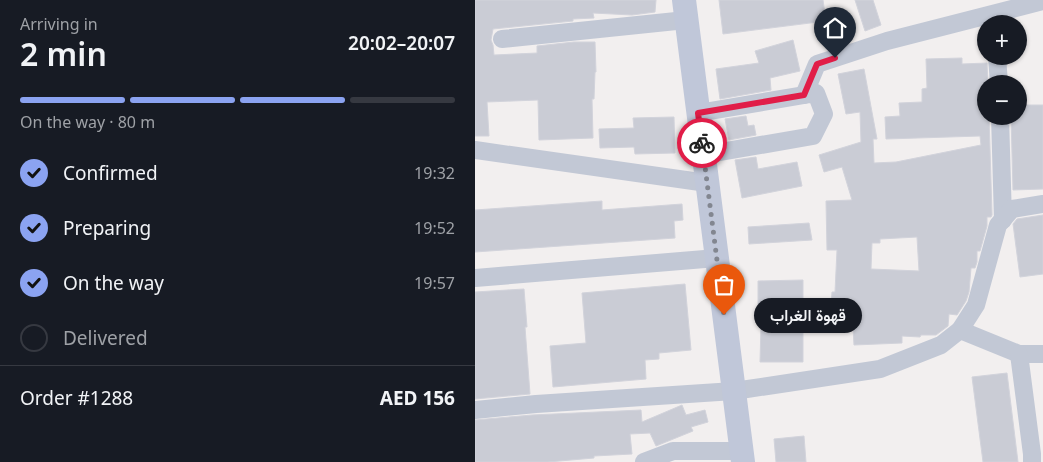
<!DOCTYPE html>
<html lang="en">
<head>
<meta charset="utf-8">
<style>
	:root { --surface:#171b24; --page:#20242c; --text:#f1f3f6; --muted:#9ea1a6; --line:#363941; --accent:#8ba3f1 }
	body { margin:0; font-family:"Noto Sans",Vazirmatn,sans-serif; background:var(--page); color:var(--text); height:100vh; display:flex; flex-direction:column; font-size:19px; white-space:nowrap }
	* { box-sizing:border-box; margin:0 }
	p { font-size:16px; color:var(--muted) }
	.icon { flex:none; width:28px; height:28px; fill:none; stroke:currentColor; stroke-width:2; stroke-linecap:round; stroke-linejoin:round }
	.map { position:relative; flex:1; overflow:hidden }
	.panel { display:flex; flex-direction:column; background:var(--surface); width:475px }
	.panel>* { flex:none }
	.buttons { position:absolute; left:502px; top:15px; display:grid; gap:10px }
	.buttons a { display:grid; place-items:center; width:50px; height:50px; border-radius:50%; background:var(--surface); box-shadow:0 1px 4px #0004; font-size:25px }
	.pin { position:absolute; display:grid; place-items:center; width:42px; height:42px; color:#fff; margin:-51px -21px; border-radius:50% 50% 50% 0; rotate:-45deg; box-shadow:0 0 5px #0007 }
	.pin .icon { rotate:45deg }
	.courier { position:absolute; display:grid; place-items:center; width:50px; height:50px; margin:-25px; border:4px solid #e11d48; border-radius:50%; background:#fff; color:#222; box-shadow:0 1px 6px #0007 }
	.bubble { position:absolute; height:35px; border-radius:18px; background:var(--surface); box-shadow:0 1px 4px #0004; font-size:16px; font-weight:600; line-height:35px; text-align:center }
	.overview em { font-style:normal; font-weight:600 }
	.overview div { display:flex; flex-direction:column-reverse }
	.overview { display:flex; align-items:center; justify-content:space-between; height:85px; padding:0 20px }
	h1 { font-size:32px; font-weight:600; line-height:38px }
	.bar { display:grid; grid-template-columns:repeat(4,1fr); gap:8px 5px; align-content:center; height:60px; padding:0 20px }
	.bar i { height:6px; border-radius:4px; background:var(--line) }
	.bar .on { background:var(--accent) }
	.bar p { grid-column:span 4 }
	.line { display:flex; align-items:center; gap:12px; padding:0 20px; border-top:1px solid var(--line) }
	.line div { flex:1 }
	ol { padding:0 20px; list-style:none }
	li { display:flex; align-items:center; gap:15px; height:55px }
	li p { margin-inline-start:auto }
	li .icon { padding:5px; border-radius:50%; background:var(--accent); color:#111; stroke-width:4 }
	li:last-child { color:var(--muted) }
	li i { width:28px; height:28px; border:2px solid var(--line); border-radius:50% }
	main { display:flex; flex:1; min-height:0 }
	.map>svg:first-child { display:block }
</style>
</head>
<body>
<main>
<section class="panel">
<div class="overview"><div><h1>2 min</h1><p>Arriving in</p></div><em>20:02–20:07</em></div>
<div class="bar"><i class="on"></i><i class="on"></i><i class="on"></i><i></i><p>On the way · 80 m</p></div>
<ol>
<li><svg class="icon" aria-label="check" viewBox="0 0 24 24"><path d="M5 12l5 5 9-10"/></svg>Confirmed<p>19:32</p></li>
<li><svg class="icon" aria-label="check" viewBox="0 0 24 24"><path d="M5 12l5 5 9-10"/></svg>Preparing<p>19:52</p></li>
<li><svg class="icon" aria-label="check" viewBox="0 0 24 24"><path d="M5 12l5 5 9-10"/></svg>On the way<p>19:57</p></li>
<li><i></i>Delivered</li>
</ol>
<div class="line" style="height:65px"><div>Order #1288</div><b>AED 156</b></div>
</section>
<div class="map">
<svg width="568" height="462" viewBox="0 0 568 462">
	<rect width="100%" height="100%" fill="#f2efef"/>
	<!-- building -->
	<g fill="#caccd5" stroke="#d2d3db" fill-rule="evenodd">
		<path d="M0 0H181L180 12 157 15 118 13 119 18 98 19V21L18 29 16 40 18 45 19 55 62 53V46L99 42H120L121 72H120L119 99H117L118 138 64 140 63 100 12 102 14 136H0Z"/>
		<path d="M244 0H348L351 21 248 34Z"/>
		<path d="M380 0H398L406 25 390 31Z"/>
		<path d="M318 40 325 71 295 78 296 90 245 99 241 69 284 63 280 51Z"/>
		<path d="M487 58V64L512 63 513 84H511V116H514L517 215 516 217H512V226L505 251H502V262L500 268H496L494 292 491 301 482 315 474 314 473 326 461 335H446L445 337 427 336V343L379 345 378 329 343 328 342 332 328 331V362H285L286 326H283V281L328 280V303L356 305 357 292H360L362 250H352L351 201 377 200 367 167 349 172 344 155 386 142 385 112 371 114 363 74 389 69 402 139H398L399 163 421 162 506 145 505 136 411 139 410 117 425 116 424 103 447 102V89L452 88 451 59ZM442 237 444 271 396 269 397 243H405V239Z"/>
		<path d="M544 105H568V189L538 190 536 116H544Z"/>
		<path d="M271 116 273 126 279 125 281 135 254 140 250 119Z"/>
		<path d="M199 117 200 153 160 154 159 147 125 148 124 129 159 128 158 118Z"/>
		<path d="M281 157 283 169 322 162 327 186 267 198 260 160Z"/>
		<path d="M127 201V210L207 204 208 220 199 221 200 238 0 252V210Z"/>
		<path d="M568 215V274L545 277 538 224 542 219Z"/>
		<path d="M334 223 337 240 274 244 273 227Z"/>
		<path d="M210 284 216 350 184 353V359L170 360 171 379 78 387 75 346 111 343 107 293Z"/>
		<path d="M49 289 52 327H50L55 394 0 399V292Z"/>
		<path d="M532 373 543 462H508L497 377Z"/>
		<path d="M207 405 211 415 230 410 233 422 216 427 218 431 181 446 175 433 155 434 157 454 119 456V458L73 462H0V420L57 415 166 410 167 422Z"/>
		<path d="M329 436 331 462H301L299 439Z"/>
	</g>
	<g fill="none" stroke-linecap="round" stroke-linejoin="round">
		<!-- street -->
		<g stroke="#c2c8d5" stroke-width="18">
			<path d="M27 39 211 20"/>
			<path d="M522 56 524 84"/>
			<path d="M329 95 342 64 412 41 568 1"/>
			<path d="M223 113 341 93 349 114 338 136 228 155"/>
			<path d="M525 116 528 220"/>
			<path d="M0 150 232 183"/>
			<path d="M0 278 242 258"/>
			<path d="M485 330 544 354H568"/>
			<path d="M544 354 557 454V462"/>
			<path d="M0 410 61 404 259 391 405 369 466 345 485 330 501 305 523 225 537 209 568 204"/>
			<path d="M169 462 198 451H266"/>
		</g>
		<!-- secondary -->
		<path stroke="#c0c7d9" stroke-width="24" d="M209 0 268 462"/>
	</g>
	<g fill="none" stroke-linecap="round" stroke-linejoin="round">
		<!-- done -->
		<path stroke="#828690" stroke-width="5" stroke-dasharray="0 9" d="M227 143 249 315"/>
		<!-- route -->
		<path stroke="#e11d48" stroke-width="6" d="M227 143 223 113 329 95 342 64 360 58"/>
	</g>
</svg>
<div class="buttons">
<a>+</a>
<a>−</a>
</div>
<div class="pin" style="left:249px;top:315px;background:#ea580c"><svg class="icon" aria-label="bag" viewBox="0 0 24 24"><path d="M5 8h14l-1 12H6zM9 8a3 3 0 0 1 6 0"/></svg></div>
<div class="pin" style="left:360px;top:58px;background:#1f2937"><svg class="icon" aria-label="home" viewBox="0 0 24 24"><path d="M3 11l9-7 9 7M6 9v11h12V9"/></svg></div>
<div class="courier" style="left:227px;top:143px"><svg class="icon" aria-label="bike" viewBox="0 0 24 24"><circle cx="6" cy="16" r="4"/><circle cx="18" cy="16" r="4"/><path d="M6 16l4-8h5l3 8M10 8l3 8H6M13 5h3"/></svg></div>
<div class="bubble" style="left:279px;top:298px;width:108px">قهوة الغراب</div>
</div>
</main>
</body>
</html>
